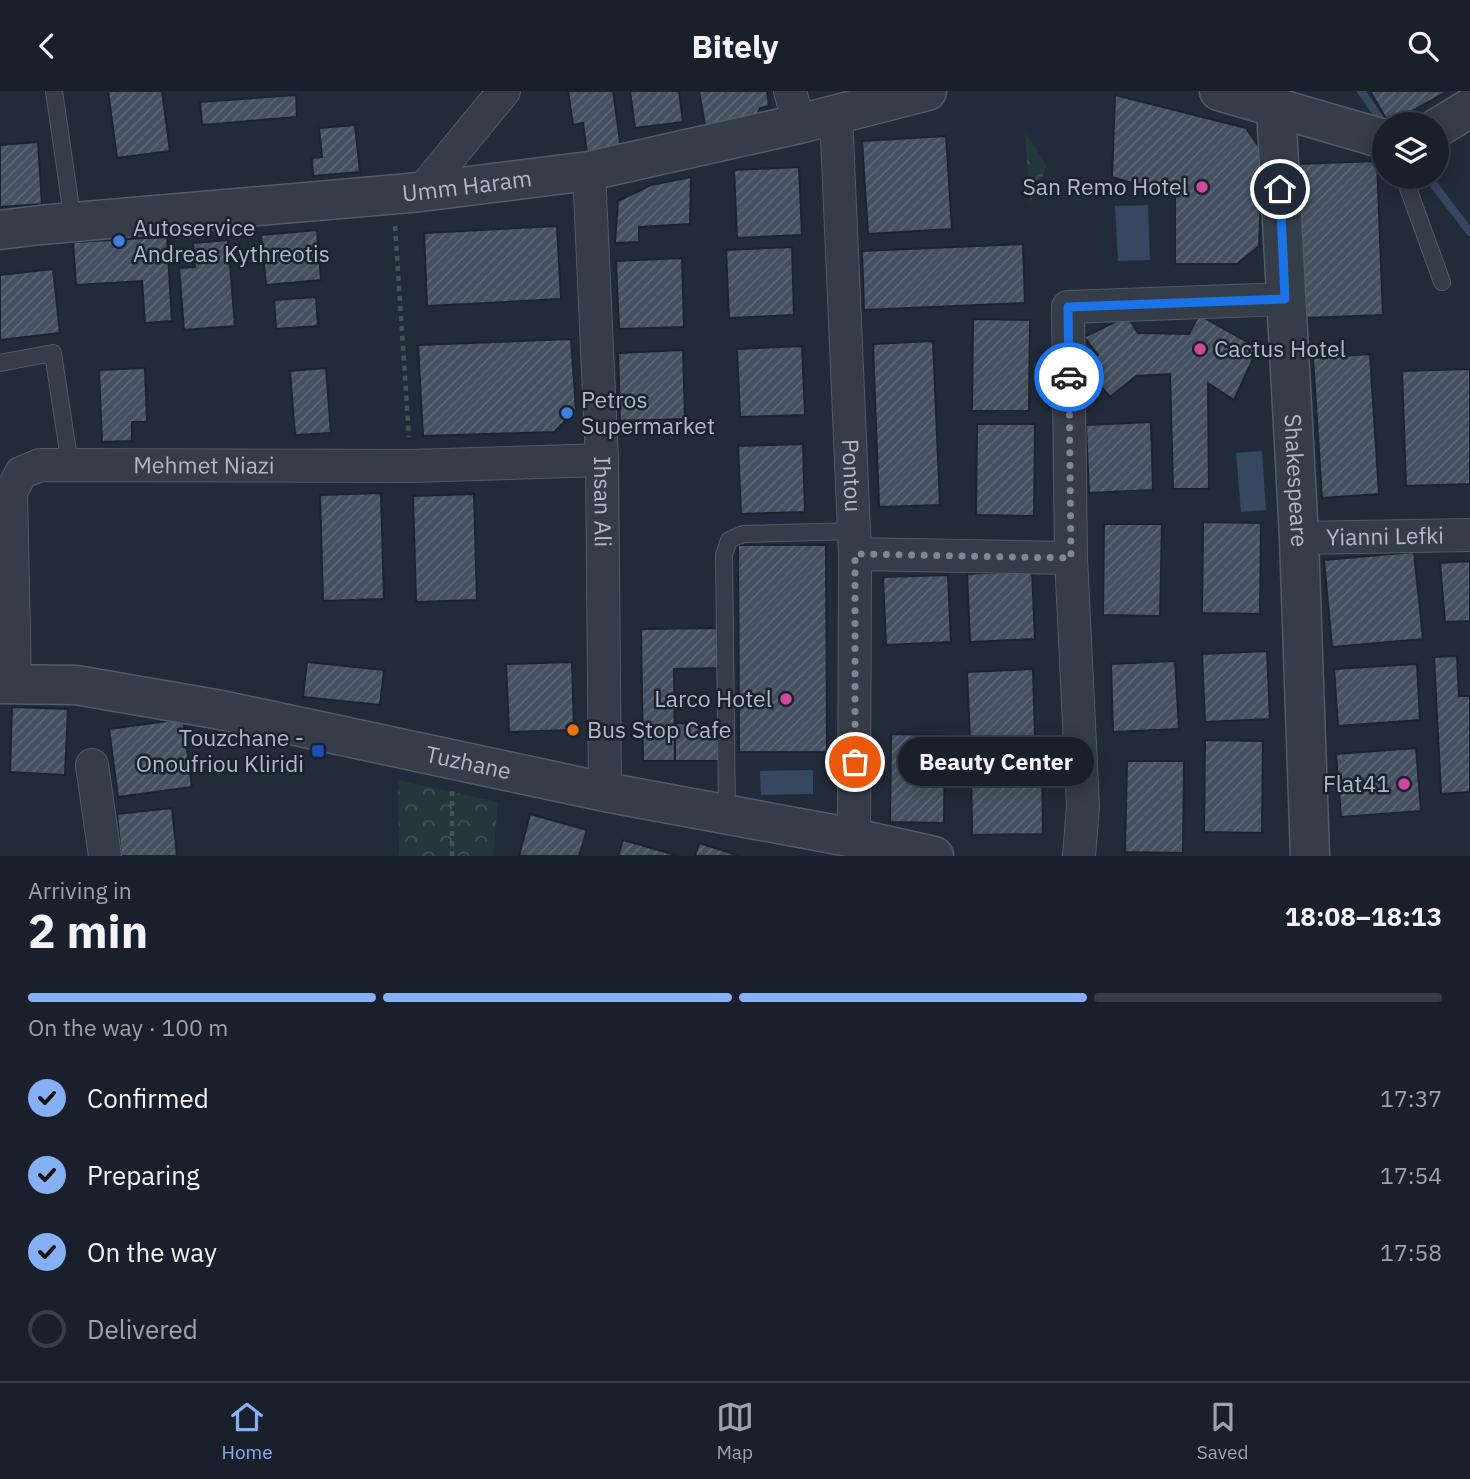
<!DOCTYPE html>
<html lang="en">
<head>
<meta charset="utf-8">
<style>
	:root { --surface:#1a202b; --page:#272d37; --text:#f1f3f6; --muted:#9fa3a9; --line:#383e47; --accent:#85b0f5 }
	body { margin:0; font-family:"IBM Plex Sans",sans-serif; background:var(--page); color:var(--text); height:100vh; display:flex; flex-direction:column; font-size:26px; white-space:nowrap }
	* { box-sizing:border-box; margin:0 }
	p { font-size:23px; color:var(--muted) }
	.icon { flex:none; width:38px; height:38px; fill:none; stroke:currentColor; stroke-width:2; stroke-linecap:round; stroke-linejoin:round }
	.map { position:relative; height:765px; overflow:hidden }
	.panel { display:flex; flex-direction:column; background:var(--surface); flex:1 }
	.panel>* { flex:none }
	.controls { position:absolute; left:1372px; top:21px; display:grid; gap:14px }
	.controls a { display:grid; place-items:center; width:77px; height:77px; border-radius:50%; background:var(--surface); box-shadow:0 4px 18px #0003,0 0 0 2px var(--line); font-size:35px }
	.pin { position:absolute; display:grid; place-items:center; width:60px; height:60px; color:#fff; margin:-30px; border:4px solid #fff; border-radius:50%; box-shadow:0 2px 7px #0007 }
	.courier { position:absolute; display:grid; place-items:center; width:70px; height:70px; margin:-35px; border:5px solid #1a73e8; border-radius:50%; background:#fff; color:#222; box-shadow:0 2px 9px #0007 }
	.bubble { position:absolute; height:49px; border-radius:24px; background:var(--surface); box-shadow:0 4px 18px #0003,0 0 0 2px var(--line); font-size:23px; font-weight:800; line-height:49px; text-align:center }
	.headline em { font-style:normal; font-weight:800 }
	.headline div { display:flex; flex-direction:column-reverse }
	.headline { display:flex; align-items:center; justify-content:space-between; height:119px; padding:0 28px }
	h1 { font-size:46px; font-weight:800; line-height:52px }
	.bar { display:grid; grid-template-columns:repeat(4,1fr); gap:10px 7px; align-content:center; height:84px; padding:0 28px }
	.bar i { height:9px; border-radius:5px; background:var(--line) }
	.bar .selected { background:var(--accent) }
	.bar p { grid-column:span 4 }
	ol { padding:0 28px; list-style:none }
	li { display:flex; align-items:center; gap:21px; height:77px }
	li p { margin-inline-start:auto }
	li .icon { padding:7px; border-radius:50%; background:var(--accent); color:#111; stroke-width:4 }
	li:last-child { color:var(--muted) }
	li i { width:38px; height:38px; border:4px solid var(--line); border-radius:50% }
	header { display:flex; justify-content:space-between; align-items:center; height:91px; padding:0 28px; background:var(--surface); font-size:32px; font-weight:800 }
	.tab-bar { display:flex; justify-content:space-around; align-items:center; height:98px; border-top:2px solid var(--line); background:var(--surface); font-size:19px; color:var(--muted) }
	.tab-bar a { display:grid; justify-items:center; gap:4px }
	.tab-bar .selected { color:var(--accent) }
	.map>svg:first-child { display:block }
</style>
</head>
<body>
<header><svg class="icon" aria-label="back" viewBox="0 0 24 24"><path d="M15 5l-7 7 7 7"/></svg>Bitely<svg class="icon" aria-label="search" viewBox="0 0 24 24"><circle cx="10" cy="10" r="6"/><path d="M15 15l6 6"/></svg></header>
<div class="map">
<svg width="1470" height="765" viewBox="0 0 1470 765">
	<defs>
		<pattern id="forest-crowns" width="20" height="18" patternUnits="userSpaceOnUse" patternTransform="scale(1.75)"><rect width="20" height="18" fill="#24373a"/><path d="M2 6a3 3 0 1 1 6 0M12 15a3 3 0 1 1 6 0" fill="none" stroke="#415255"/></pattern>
		<pattern id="building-hatch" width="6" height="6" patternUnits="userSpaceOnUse" patternTransform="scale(1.75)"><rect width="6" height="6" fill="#455060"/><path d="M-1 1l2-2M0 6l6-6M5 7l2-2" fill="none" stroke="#5d6775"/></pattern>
	</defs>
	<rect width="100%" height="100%" fill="#222b39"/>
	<!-- forest -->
	<g fill="url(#forest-crowns)">
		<path d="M1025 41 1047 75 1030 113Z"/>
		<path d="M398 689 498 711 493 765H399Z"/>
	</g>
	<!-- water -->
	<g fill="#364760">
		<path d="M1148 114 1150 169 1118 170 1115 115Z"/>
		<path d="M1262 360 1266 419 1241 421 1236 362Z"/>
		<path d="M813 679V703L761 704 760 680Z"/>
	</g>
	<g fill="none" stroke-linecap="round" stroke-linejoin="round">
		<!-- stream -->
		<g stroke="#364760" stroke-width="8">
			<path d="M1361 0 1384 33"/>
			<path d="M1428 86 1470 141"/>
		</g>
	</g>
	<!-- building -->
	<g fill="url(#building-hatch)" stroke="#1d2430" stroke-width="2">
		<path d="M108 0H162L170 60 117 67Z"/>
		<path d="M568 0H613L621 57 587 62 583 32 573 34Z"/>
		<path d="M630 0H679L683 31 635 37Z"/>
		<path d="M699 0H767L769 15 760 17 753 32 706 40Z"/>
		<path d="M1370 0H1448L1389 33Z"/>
		<path d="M296 4 297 26 202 34 200 11Z"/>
		<path d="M1115 4 1246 37 1263 62 1259 155 1237 173H1175V105L1112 86Z"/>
		<path d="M355 34 360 81 313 85 312 67 322 66 319 37Z"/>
		<path d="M946 45 952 138 868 143 862 50Z"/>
		<path d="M38 51 42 113 0 116V54Z"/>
		<path d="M1377 70 1383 224 1304 227 1298 73Z"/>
		<path d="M799 76 802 144 737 147 734 79Z"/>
		<path d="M691 86 690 133 639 136V151L615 152 618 110 651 94Z"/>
		<path d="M557 135 561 208 427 215 424 142Z"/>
		<path d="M317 139 321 189 266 194 261 144Z"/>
		<path d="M167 146 172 230 145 232 142 190 76 194 73 151Z"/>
		<path d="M228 149 235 235 184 239 179 177 195 176 193 152Z"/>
		<path d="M1023 153 1025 212 864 219 862 160Z"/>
		<path d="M792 156 794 224 729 227 726 159Z"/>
		<path d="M682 167 684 236 619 238 616 170Z"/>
		<path d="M53 178 60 242 0 249V184Z"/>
		<path d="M316 206 318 235 276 238 274 209Z"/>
		<path d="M1199 224 1258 257 1234 309 1208 292 1209 398H1173L1170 283 1136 285 1110 306 1084 276 1098 264 1084 246 1127 225 1138 242 1189 243Z"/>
		<path d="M973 228 1030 229 1029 320H972Z"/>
		<path d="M571 248 576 319 554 341 423 345 418 254Z"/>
		<path d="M933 250 940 414 879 416 873 253Z"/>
		<path d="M802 255 805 324 740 326 737 258Z"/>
		<path d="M683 259 685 328 620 330 618 262Z"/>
		<path d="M1370 263 1379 403 1322 407 1313 267Z"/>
		<path d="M145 277 147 331H132V350L102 351 99 279Z"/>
		<path d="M326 277 331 342 295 344 290 280Z"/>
		<path d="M1470 278V393L1406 395 1402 280Z"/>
		<path d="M1151 331 1153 399 1089 402 1086 334Z"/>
		<path d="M977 333H1035L1034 425 976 424Z"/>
		<path d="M803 353 805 421 741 423 738 355Z"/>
		<path d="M381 402 384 508 323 510 320 404Z"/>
		<path d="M474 403 477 509 416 511 413 405Z"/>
		<path d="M1203 431 1261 432 1260 523 1202 522Z"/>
		<path d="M1104 433H1162L1160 525 1103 524Z"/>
		<path d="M738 454H826L827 661H739Z"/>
		<path d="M1414 461 1423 548 1332 556 1324 469Z"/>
		<path d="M1470 470V530L1445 531 1440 472Z"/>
		<path d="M1032 480 1035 548 970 551 967 483Z"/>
		<path d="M948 484 951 551 886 554 883 486Z"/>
		<path d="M720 537 721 577 674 578 675 670H643L641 538Z"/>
		<path d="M1267 560 1270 628 1205 631 1202 563Z"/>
		<path d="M1457 565 1459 605H1470V701L1441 703 1434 566Z"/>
		<path d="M1175 570 1179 638 1113 641 1111 573Z"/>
		<path d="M307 571 384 579 380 614 303 606Z"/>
		<path d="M572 571 574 639 509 641 506 573Z"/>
		<path d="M1417 573 1420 629 1338 635 1334 578Z"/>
		<path d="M1033 578 1035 646 970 649 967 581Z"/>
		<path d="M12 616 68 618 65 684 10 681Z"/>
		<path d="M183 628 192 696 118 706 109 638Z"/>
		<path d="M675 632 720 633 719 670H675Z"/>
		<path d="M891 643 945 644 944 732 890 731Z"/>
		<path d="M1205 649 1263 650 1262 742 1204 741Z"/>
		<path d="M1416 657 1421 720 1341 726 1336 663Z"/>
		<path d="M1042 670 1043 743 972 744 971 671Z"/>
		<path d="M1127 670H1184L1183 762 1125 761Z"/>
		<path d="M172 717 177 765H121L117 723Z"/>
		<path d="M530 723 587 739 579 765H519Z"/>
		<path d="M623 749 679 765H618Z"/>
		<path d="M699 752 740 765H695Z"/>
	</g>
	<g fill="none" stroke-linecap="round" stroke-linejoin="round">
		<defs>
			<g id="service">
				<path d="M54 0 73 131"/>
				<path d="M1404 86 1442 191"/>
				<path d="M0 272 53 262 70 374"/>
				<path d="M727 723 724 464 729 449 743 443 854 440"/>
			</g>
			<g id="minor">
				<path d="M790 0 799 33"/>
				<path id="s1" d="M836 23 855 463 854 747"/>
				<path id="s2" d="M589 80 602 369 605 701"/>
				<path d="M421 101 504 0"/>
				<path id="s3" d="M1299 447 1470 444"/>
				<path d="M855 463 1071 467"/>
				<path id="s4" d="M15 592 11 401 21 382 40 374 411 375 602 369"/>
				<path d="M92 674 105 765"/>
				<path d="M1079 765 1083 715 1071 467 1068 216 1285 208"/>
			</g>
			<g id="tertiary">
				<path d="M1219 0 1384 48"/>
				<path id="s5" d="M1276 16 1299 447 1310 765"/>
				<path d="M1437 37 1470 17"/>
				<path id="s6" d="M0 139 40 134 421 101 589 80 799 33 927 0"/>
				<path id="s7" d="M0 593 76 594 221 619 605 701 854 747 934 765"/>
			</g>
		</defs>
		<!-- service casing -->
		<use href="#service" stroke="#535b67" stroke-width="18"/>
		<!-- minor casing -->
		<use href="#minor" stroke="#535b67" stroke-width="34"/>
		<!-- tertiary casing -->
		<use href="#tertiary" stroke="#535b67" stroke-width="41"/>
		<!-- path -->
		<g stroke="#415457" stroke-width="4.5" stroke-dasharray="5 5" stroke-linecap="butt">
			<path d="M395 135 409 346"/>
			<path d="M452 765V700"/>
		</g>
		<!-- service -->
		<use href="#service" stroke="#353d49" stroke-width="16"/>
		<!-- minor -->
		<use href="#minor" stroke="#353d49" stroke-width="32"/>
		<!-- tertiary -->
		<use href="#tertiary" stroke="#353d49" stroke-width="38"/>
	</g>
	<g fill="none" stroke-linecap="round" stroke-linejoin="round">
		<!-- done -->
		<path stroke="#7e8794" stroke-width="7" stroke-dasharray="0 12.6" d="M855 671V463L1071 467 1069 286"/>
		<!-- route -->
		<path stroke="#1a73e8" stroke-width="9" d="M1069 286 1068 216 1285 208 1280 98"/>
	</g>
	<!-- markers -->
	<g fill="#d1479c" stroke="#1b222e" stroke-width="2.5">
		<circle cx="1202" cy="96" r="7"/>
		<circle cx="1200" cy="258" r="7"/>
		<circle cx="786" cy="608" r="7"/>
		<circle cx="1404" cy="693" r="7"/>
	</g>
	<g fill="#3f7fe0" stroke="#1b222e" stroke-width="2.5">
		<circle cx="119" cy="150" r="7"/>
		<circle cx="567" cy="322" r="7"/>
	</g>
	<circle fill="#e8710a" stroke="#1b222e" stroke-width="2.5" cx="573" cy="639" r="7"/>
	<rect fill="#1a4fb4" stroke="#1b222e" stroke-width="2.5" x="311" y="653" width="14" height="14" rx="3.5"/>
	<g text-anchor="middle" stroke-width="5" stroke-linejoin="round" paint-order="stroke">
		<!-- street labels -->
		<g font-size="23" fill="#b0b8c5" stroke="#1b222e">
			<text dy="8" stroke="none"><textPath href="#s6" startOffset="469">Umm Haram</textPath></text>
			<text dy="8" stroke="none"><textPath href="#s4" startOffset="397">Mehmet Niazi</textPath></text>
			<text dy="8" stroke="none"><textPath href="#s1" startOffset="362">Pontou</textPath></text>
			<text dy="8" stroke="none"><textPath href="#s5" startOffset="374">Shakespeare</textPath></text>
			<text dy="8" stroke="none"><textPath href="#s2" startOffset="331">Ihsan Ali</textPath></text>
			<text dy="8" stroke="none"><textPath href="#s3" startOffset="86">Yianni Lefki</textPath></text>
			<text dy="8" stroke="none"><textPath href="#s7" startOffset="476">Tuzhane</textPath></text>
		</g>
		<!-- poi labels -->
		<g font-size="23" fill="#b0b8c5" stroke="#1b222e" text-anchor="end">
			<text x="1188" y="104">San Remo Hotel</text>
			<text x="133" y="145" text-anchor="start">Autoservice<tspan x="133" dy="26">Andreas Kythreotis</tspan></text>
			<text x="1214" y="266" text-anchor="start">Cactus Hotel</text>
			<text x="581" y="317" text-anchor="start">Petros<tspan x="581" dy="26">Supermarket</tspan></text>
			<text x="772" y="616">Larco Hotel</text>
			<text x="587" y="647" text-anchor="start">Bus Stop Cafe</text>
			<text x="304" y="655">Touzchane -<tspan x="304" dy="26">Onoufriou Kliridi</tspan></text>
			<text x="1390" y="701">Flat41</text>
		</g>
	</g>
</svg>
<div class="controls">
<a><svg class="icon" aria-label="layers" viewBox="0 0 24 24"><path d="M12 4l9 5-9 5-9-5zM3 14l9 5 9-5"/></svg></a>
</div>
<div class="pin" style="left:855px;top:671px;background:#ea580c"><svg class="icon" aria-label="bag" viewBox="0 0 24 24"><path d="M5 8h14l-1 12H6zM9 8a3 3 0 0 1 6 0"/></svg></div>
<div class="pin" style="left:1280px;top:98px;background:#1f2937"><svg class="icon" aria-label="home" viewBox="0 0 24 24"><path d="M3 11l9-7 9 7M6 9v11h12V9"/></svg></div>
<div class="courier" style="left:1069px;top:286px"><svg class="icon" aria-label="car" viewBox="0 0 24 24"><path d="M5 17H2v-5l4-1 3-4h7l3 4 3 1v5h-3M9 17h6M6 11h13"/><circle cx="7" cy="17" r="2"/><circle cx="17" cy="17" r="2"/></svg></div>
<div class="bubble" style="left:898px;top:646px;width:196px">Beauty Center</div>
</div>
<section class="panel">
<div class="headline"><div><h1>2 min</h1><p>Arriving in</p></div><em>18:08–18:13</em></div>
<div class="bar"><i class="selected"></i><i class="selected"></i><i class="selected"></i><i></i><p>On the way · 100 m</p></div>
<ol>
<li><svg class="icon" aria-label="check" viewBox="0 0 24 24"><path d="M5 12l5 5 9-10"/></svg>Confirmed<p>17:37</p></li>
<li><svg class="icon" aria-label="check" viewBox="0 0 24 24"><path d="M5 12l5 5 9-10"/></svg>Preparing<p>17:54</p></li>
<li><svg class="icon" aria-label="check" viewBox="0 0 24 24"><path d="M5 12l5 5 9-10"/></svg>On the way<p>17:58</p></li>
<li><i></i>Delivered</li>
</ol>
</section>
<nav class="tab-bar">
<a class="selected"><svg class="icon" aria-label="home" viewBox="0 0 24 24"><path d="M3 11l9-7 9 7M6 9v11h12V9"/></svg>Home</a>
<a><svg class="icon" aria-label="map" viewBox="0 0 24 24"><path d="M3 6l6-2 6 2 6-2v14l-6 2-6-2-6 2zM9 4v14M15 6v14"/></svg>Map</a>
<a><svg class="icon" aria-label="saved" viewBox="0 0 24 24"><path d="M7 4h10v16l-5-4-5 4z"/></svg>Saved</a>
</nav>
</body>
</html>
